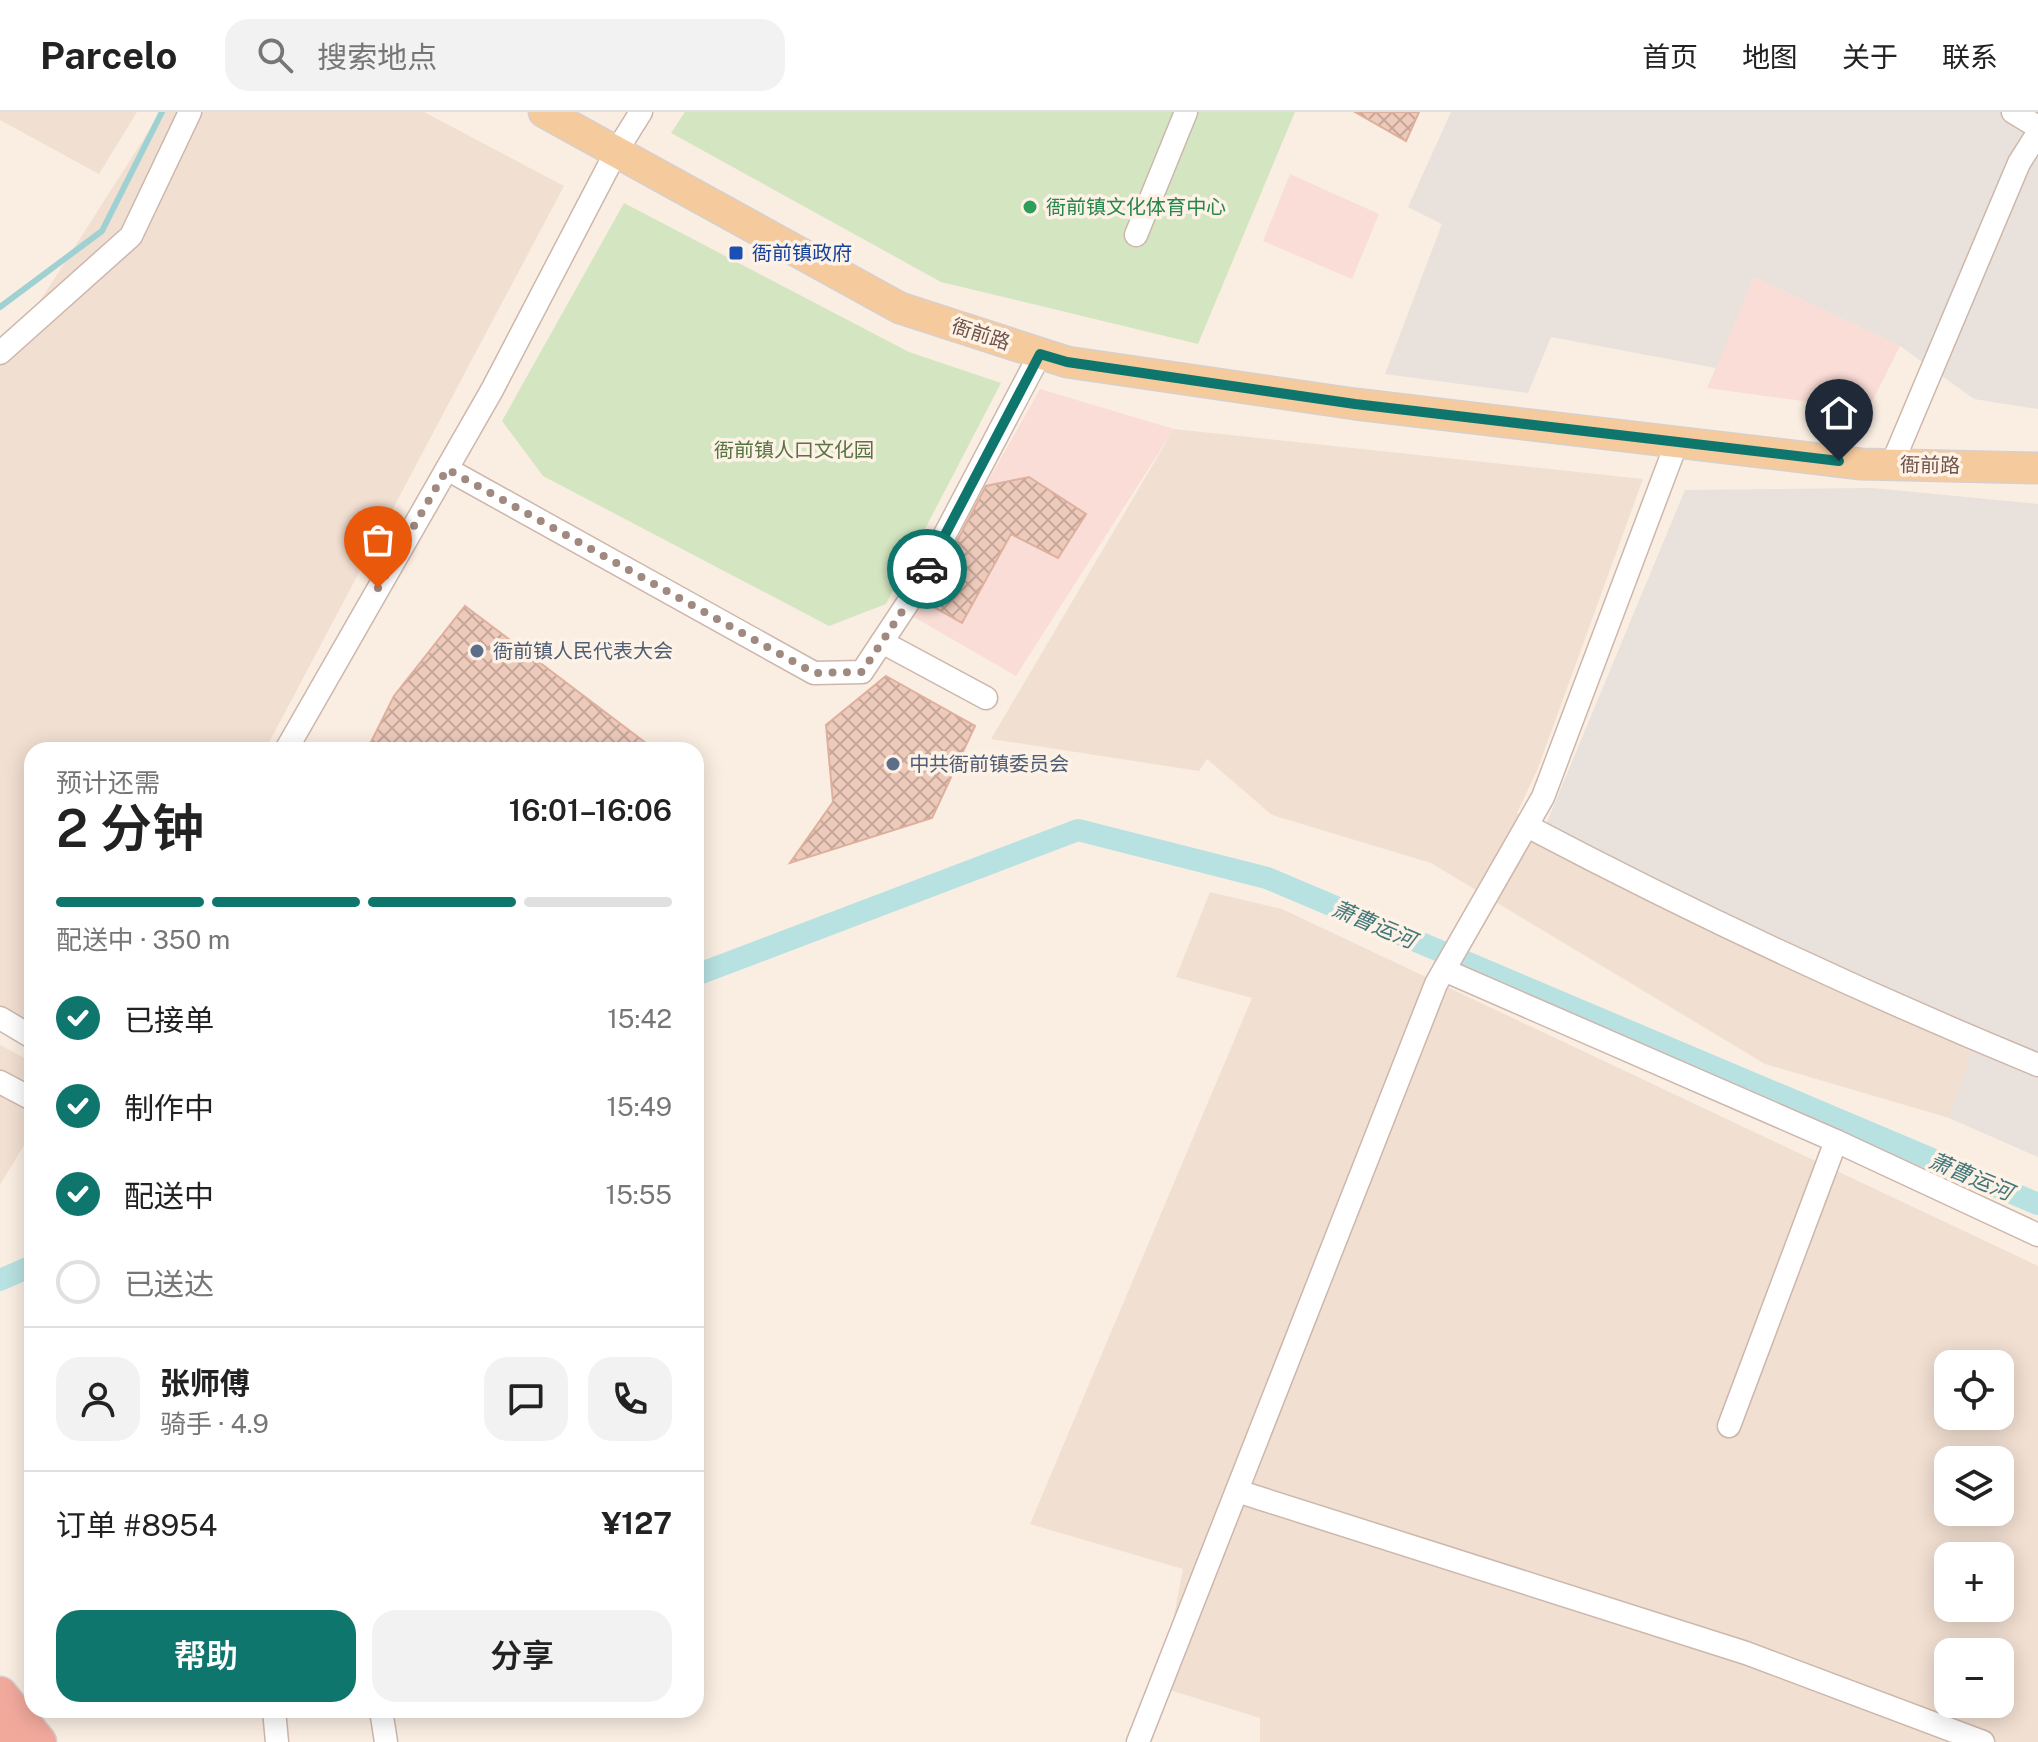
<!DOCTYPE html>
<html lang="zh">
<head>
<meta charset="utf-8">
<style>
	:root { --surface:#fff; --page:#f2f2f2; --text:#222; --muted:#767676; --line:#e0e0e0; --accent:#0f766e }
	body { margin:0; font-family:"Public Sans","Noto Sans SC",sans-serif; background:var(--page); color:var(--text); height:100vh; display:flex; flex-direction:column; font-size:30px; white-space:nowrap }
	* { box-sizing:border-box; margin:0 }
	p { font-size:26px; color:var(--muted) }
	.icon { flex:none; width:44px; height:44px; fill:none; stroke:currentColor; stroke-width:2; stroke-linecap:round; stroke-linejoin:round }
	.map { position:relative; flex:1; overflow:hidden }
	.sheet { position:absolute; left:24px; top:630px; width:680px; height:976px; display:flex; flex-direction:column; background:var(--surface); border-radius:24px; box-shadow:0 4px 20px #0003 }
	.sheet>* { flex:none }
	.controls { position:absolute; left:1934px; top:1238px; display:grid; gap:16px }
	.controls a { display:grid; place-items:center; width:80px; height:80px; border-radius:16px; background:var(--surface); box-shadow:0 4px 20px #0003; font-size:40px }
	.pin { position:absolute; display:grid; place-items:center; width:68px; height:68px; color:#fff; margin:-82px -34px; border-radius:50% 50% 50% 0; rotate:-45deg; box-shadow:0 0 8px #0007 }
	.pin .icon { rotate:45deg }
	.courier { position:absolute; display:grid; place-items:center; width:80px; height:80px; margin:-40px; border:6px solid #0f766e; border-radius:50%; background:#fff; color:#222; box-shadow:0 2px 10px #0007 }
	.overview em { font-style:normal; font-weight:600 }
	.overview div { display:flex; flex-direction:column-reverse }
	.overview { display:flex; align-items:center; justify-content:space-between; height:136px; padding:0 32px }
	h1 { font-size:52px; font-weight:600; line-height:60px }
	.bar { display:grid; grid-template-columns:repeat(4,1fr); gap:12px 8px; align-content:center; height:96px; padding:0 32px }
	.bar i { height:10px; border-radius:6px; background:var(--line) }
	.bar .current { background:var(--accent) }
	.bar p { grid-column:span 4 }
	.line { display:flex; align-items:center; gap:20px; padding:0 32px; border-top:2px solid var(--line) }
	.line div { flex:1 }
	.round { display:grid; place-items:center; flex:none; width:84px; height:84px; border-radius:24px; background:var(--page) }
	ol { padding:0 32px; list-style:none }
	li { display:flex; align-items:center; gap:24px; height:88px }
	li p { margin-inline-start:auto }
	li .icon { padding:8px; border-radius:50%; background:var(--accent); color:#fff; stroke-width:4 }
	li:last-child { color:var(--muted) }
	li i { width:44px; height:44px; border:4px solid var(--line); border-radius:50% }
	.cta { display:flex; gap:16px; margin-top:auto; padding:16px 32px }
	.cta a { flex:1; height:92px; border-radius:24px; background:var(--accent); color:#fff; font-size:32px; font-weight:600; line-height:92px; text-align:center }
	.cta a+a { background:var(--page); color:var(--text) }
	header { display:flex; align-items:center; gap:48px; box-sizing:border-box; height:112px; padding:0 40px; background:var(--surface); border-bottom:2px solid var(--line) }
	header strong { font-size:38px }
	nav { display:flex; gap:44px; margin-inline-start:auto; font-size:28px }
	.search { width:560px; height:72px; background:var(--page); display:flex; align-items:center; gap:20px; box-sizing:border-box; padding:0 28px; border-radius:24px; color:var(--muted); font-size:30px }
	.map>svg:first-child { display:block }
</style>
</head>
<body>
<header>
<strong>Parcelo</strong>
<div class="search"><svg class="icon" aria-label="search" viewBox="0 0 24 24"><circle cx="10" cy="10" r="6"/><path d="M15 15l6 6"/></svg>搜索地点</div>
<nav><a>首页</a><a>地图</a><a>关于</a><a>联系</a></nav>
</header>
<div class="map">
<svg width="2038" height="1630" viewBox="0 0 2038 1630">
	<defs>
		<pattern id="building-cross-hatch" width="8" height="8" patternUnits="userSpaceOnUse" patternTransform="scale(2)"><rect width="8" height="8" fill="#eecabb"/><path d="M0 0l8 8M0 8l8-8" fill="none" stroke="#c5a79a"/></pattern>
	</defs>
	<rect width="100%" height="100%" fill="#faeee2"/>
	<!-- residential -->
	<g fill="#f1dfd1" fill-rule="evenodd">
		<path d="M0 0H137L99 62 0 8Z"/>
		<path d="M161 0H424L564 74 265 638H32V932L0 914V241L40 189Z"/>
		<path d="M1174 317 1643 367 1538 656 1517 701 1976 927 1949 1006 1765 952 1431 751 1272 703 1207 647 1199 659 991 627Z"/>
		<path d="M1210 780 1282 797 2038 1154V1630H1260V1606L1160 1575 1183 1457 1030 1412 1252 886 1176 865ZM1948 1252H2000V1304H1948ZM1948 1348H2000V1400H1948ZM1948 1444H2000V1496H1948ZM1948 1540H2000V1592H1948Z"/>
		<path d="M0 933 32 950V1020L0 1073Z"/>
	</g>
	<!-- commercial -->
	<g fill="#faddd6">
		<path d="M1290 62 1379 102 1352 167 1263 129Z"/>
		<path d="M1754 165 1900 234 1868 298 1707 276Z"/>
		<path d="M1040 277 1174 317 1016 564 912 504Z"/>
	</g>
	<!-- industrial -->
	<g fill="#e9e1dc">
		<path d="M1451 0H2021L2038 14V297L1974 287 1900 234 1754 165 1716 256 1551 225 1528 281 1385 262 1442 112 1408 95Z"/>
		<path d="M1872 376 2038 392V1045L1949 1006 1975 928 1542 722 1685 378Z"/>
	</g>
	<!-- green -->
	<g fill="#d4e6c1">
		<path d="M685 0H1295L1198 232 941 170 671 21Z"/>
		<path d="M624 91 909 240 1001 271 886 492 829 514 543 364 502 309Z"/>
	</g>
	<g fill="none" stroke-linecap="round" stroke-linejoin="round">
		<!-- stream -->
		<path stroke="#9fd1d3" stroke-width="6" d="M0 195 102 119 162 0"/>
		<!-- canal -->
		<g stroke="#b8e1e2" stroke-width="22">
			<path d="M696 863 1078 718 1267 766 2038 1092"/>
			<path d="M0 1168 32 1154"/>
		</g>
	</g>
	<!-- building -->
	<g fill="url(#building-cross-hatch)" stroke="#dfaf9d" stroke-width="2">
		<path d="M1355 0H1419L1406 29Z"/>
		<path d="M1029 365 1086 402 1058 446 1011 422 962 511 925 490 986 374Z"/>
		<path d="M465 494 655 638H367L394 584Z"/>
		<path d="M886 564 975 614 932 706 790 751 833 690 826 613Z"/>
	</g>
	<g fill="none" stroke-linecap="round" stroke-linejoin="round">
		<defs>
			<g id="minor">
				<path d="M2013 0 2038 15"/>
				<path d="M1136 123 1186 0"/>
				<path d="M0 241 131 124 190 0"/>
				<path d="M1892 352 2019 51 2038 21"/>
				<path d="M447 357 814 561 862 560 913 483 1040 242"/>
				<path d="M882 530 986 586"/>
				<path d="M286 638 492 278 616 40 641 0"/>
				<path d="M1527 714C1694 802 1863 881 2038 953"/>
				<path d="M1444 858 1836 1029 2038 1123"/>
				<path d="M0 906 32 925"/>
				<path d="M0 970 32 987"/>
				<path d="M1729 1314 1836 1029"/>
				<path d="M1237 1379 1746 1541 1983 1630"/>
				<path d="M274 1598 277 1630"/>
				<path d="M381 1598 386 1630"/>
				<path d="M1138 1630 1436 872 1543 685 1677 330"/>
			</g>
			<path id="major" d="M544 0 900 196 1067 250 1355 292 1861 352 2038 356"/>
			<g id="highway">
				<path d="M0 1582 39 1630"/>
				<path d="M0 1627 3 1630"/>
			</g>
		</defs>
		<!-- minor casing -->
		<use href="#minor" stroke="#cdb7ac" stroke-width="25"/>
		<!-- major casing -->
		<use href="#major" stroke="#d7cfcc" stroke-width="33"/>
		<!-- highway casing -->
		<use href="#highway" stroke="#d7cfcc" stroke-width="37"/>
		<!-- minor -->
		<use href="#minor" stroke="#fff" stroke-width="22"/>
		<!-- major -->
		<use href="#major" stroke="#f5cb9e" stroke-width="30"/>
		<!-- highway -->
		<use href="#highway" stroke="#f1a99c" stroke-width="34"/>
	</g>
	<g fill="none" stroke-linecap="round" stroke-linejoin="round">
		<!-- done -->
		<path stroke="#a0897f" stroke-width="8" stroke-dasharray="0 14.4" d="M378 476 447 357 814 561 862 560 913 483 927 457"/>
		<!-- route -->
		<path stroke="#0f766e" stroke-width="10" d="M927 457 1040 242 1067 250 1355 292 1839 349"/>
	</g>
	<!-- markers -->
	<circle fill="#2e9e5b" stroke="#fef2e7" stroke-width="3" cx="1030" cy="95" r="8"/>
	<rect fill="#1a4fb4" stroke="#fef2e7" stroke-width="3" x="728" y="133" width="16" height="16" rx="4"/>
	<g fill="#5c6f8a" stroke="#fef2e7" stroke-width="3">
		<circle cx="477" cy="539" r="8"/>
		<circle cx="893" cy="652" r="8"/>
	</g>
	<g text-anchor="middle" stroke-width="7" stroke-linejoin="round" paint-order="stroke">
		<!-- leisure labels -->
		<g font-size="20" fill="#27864d" stroke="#fef2e7" text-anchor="start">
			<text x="1046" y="102">衙前镇文化体育中心</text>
		</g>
		<!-- transit labels -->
		<g font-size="20" fill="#164399" stroke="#fef2e7" text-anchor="start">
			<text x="752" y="148">衙前镇政府</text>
		</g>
		<!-- street labels -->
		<g font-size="20" fill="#70534a" stroke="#fef2e7">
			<text transform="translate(981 222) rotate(18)" y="7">衙前路</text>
			<text transform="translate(1930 353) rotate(1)" y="7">衙前路</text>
		</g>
		<!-- park labels -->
		<g font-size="20" fill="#577543" stroke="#fef2e7">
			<text x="794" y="345">衙前镇人口文化园</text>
		</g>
		<!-- service labels -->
		<g font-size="20" fill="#4e5e75" stroke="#fef2e7" text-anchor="start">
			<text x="493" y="546">衙前镇人民代表大会</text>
			<text x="909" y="659">中共衙前镇委员会</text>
		</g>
		<!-- water labels -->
		<g font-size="22" font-style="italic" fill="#43787b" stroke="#fef2e7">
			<text transform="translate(1374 812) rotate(23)" y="8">萧曹运河</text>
			<text transform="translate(1971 1064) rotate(23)" y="8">萧曹运河</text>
		</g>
	</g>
</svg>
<div class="controls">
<a><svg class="icon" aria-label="locate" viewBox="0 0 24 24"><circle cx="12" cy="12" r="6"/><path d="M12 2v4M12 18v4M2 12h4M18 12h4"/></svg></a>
<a><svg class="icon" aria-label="layers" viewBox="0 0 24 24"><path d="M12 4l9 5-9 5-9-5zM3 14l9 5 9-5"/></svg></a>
<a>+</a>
<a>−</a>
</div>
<div class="pin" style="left:378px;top:476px;background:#ea580c"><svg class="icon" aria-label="bag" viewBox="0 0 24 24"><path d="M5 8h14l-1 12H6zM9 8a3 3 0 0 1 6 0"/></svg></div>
<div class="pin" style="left:1839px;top:349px;background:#1f2937"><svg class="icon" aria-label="home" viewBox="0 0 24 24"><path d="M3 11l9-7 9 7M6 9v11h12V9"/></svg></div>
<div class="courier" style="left:927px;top:457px"><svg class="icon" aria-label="car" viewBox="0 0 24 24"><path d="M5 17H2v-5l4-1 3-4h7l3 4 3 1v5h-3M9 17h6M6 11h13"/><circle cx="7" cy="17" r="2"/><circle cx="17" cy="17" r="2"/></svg></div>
<section class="sheet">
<div class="overview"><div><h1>2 分钟</h1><p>预计还需</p></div><em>16:01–16:06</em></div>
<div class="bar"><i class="current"></i><i class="current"></i><i class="current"></i><i></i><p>配送中 · 350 m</p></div>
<ol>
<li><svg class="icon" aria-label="check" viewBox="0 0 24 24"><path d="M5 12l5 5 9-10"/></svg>已接单<p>15:42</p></li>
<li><svg class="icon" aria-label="check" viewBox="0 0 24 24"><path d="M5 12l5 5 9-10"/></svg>制作中<p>15:49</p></li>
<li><svg class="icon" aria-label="check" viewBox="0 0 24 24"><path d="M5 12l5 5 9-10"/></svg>配送中<p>15:55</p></li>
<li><i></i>已送达</li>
</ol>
<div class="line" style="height:144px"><a class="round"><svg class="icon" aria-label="person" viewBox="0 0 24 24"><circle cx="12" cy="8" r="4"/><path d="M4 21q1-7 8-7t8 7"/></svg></a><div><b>张师傅</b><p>骑手 · 4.9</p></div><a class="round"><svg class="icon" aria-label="chat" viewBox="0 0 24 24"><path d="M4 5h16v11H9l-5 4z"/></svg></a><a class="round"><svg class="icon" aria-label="phone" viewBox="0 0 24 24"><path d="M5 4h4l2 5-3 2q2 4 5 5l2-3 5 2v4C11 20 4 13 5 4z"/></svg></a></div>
<div class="line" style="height:104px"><div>订单 #8954</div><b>¥127</b></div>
<div class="cta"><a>帮助</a><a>分享</a></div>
</section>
</div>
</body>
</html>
